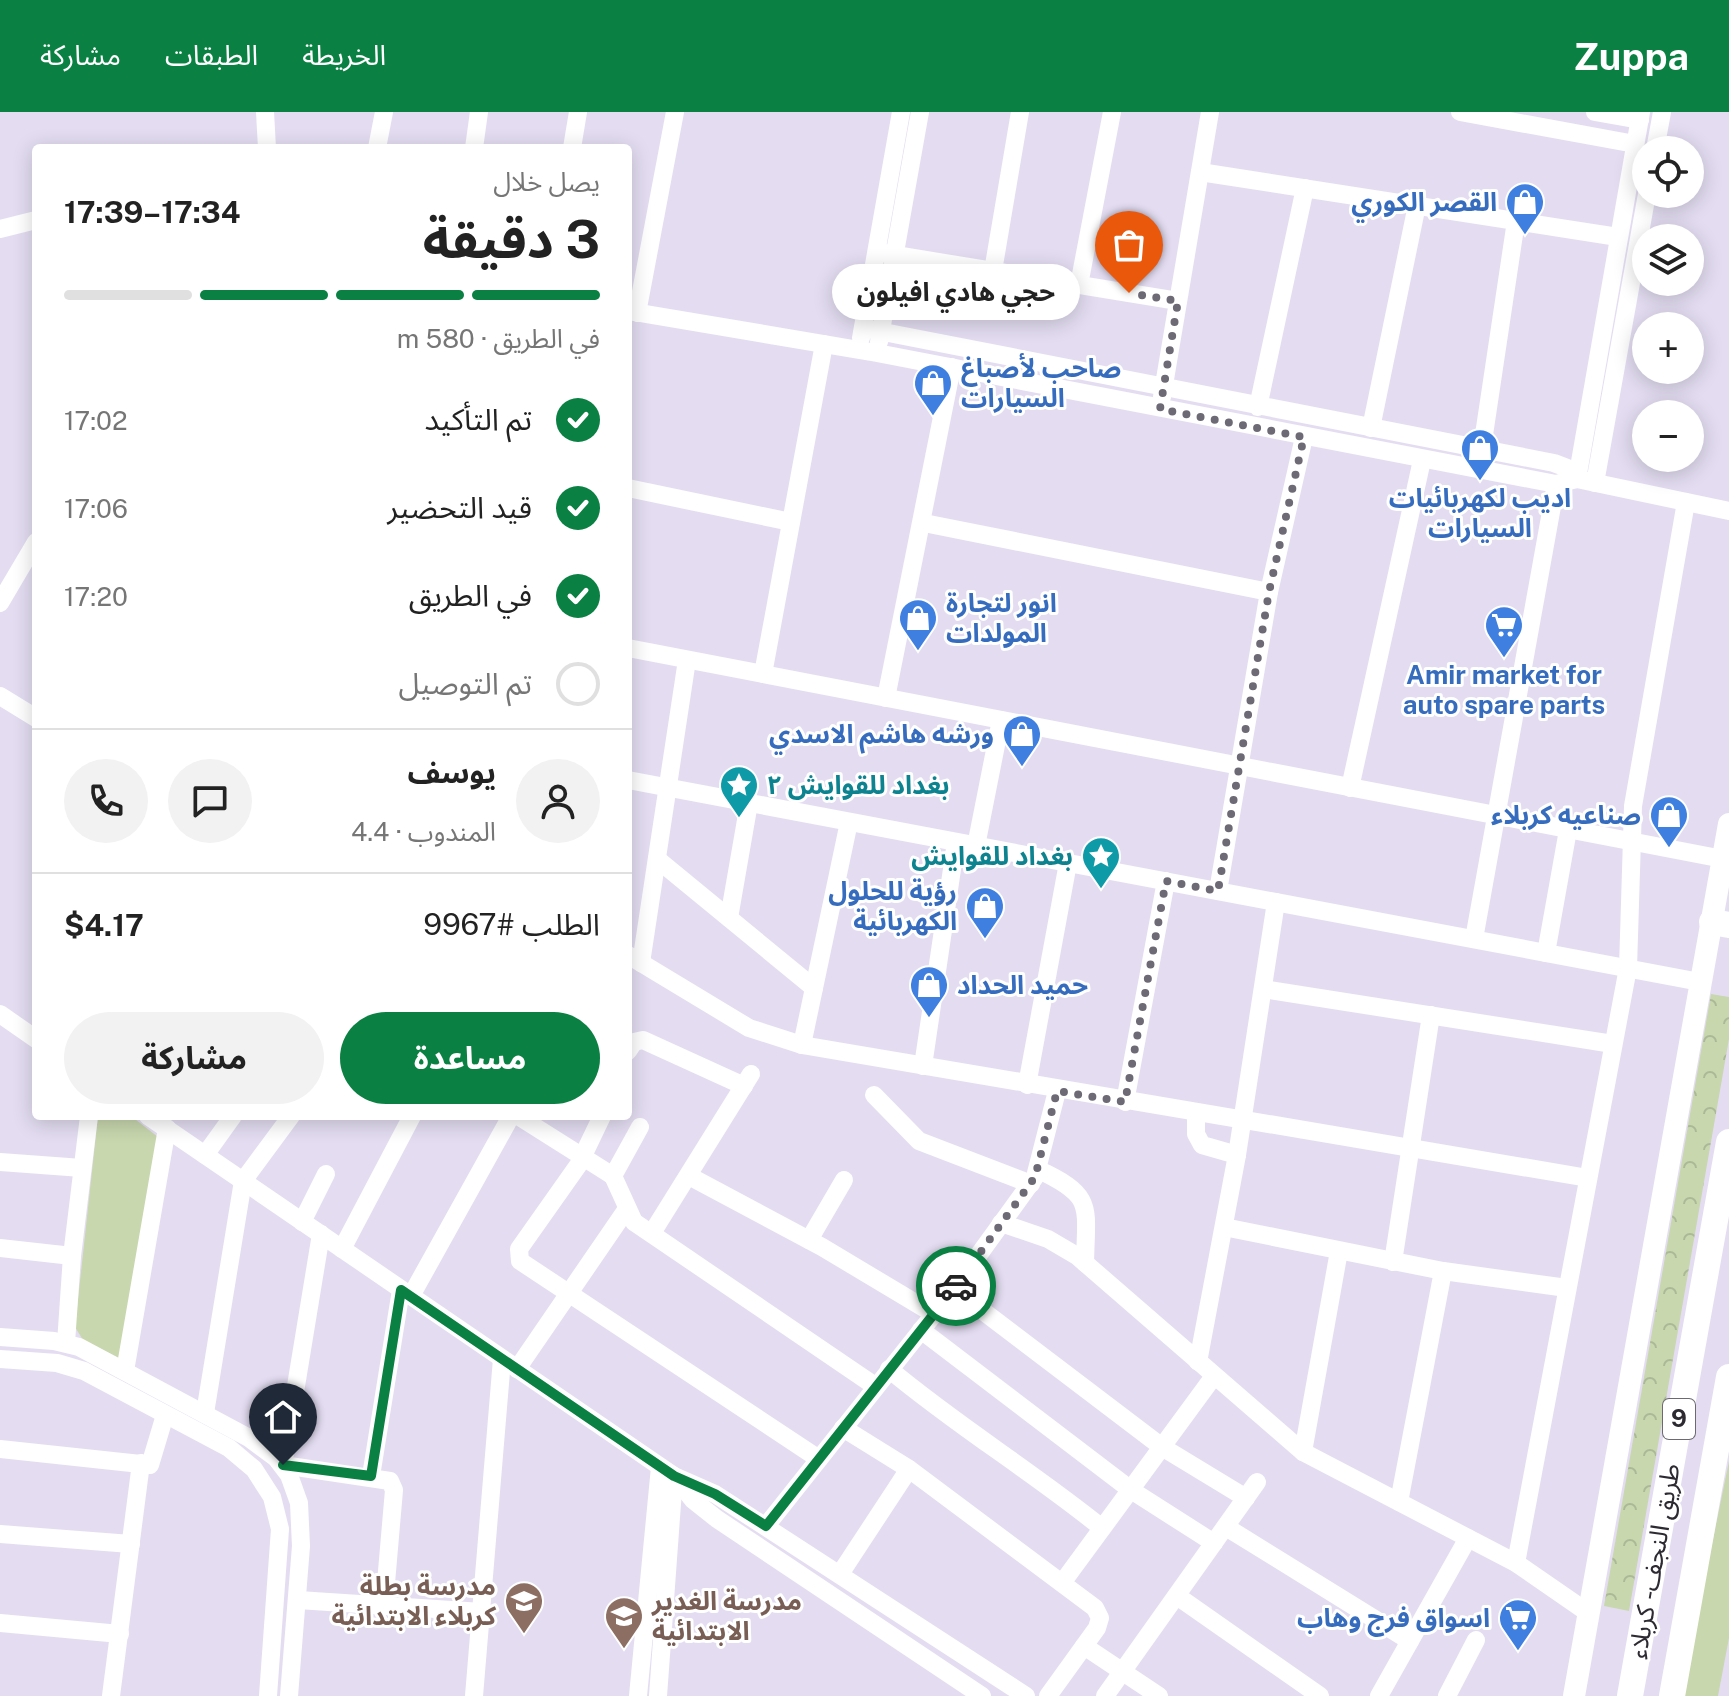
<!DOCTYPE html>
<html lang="ar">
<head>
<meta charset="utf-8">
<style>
	:root { --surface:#fff; --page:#f2f2f2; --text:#222; --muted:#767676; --line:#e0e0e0; --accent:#0b8043 }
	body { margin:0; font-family:"Public Sans","Noto Sans Arabic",sans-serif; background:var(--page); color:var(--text); direction:rtl; height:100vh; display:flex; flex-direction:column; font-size:30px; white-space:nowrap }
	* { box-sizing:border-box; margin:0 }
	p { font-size:26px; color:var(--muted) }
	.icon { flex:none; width:44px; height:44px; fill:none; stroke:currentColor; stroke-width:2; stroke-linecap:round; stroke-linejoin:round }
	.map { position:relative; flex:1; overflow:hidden; direction:ltr }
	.panel { position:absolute; left:32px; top:32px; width:600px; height:976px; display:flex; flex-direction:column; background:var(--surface); border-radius:8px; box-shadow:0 4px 20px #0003; direction:rtl }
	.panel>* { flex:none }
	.fabs { position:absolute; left:1632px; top:24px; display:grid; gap:16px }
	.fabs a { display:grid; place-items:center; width:72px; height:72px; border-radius:50%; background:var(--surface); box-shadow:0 4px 20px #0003; font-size:40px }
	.pin { position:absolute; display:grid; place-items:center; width:68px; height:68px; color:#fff; margin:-82px -34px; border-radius:50% 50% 50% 0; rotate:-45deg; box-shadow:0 0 8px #0007 }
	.pin .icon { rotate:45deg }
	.courier { position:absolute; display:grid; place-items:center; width:80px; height:80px; margin:-40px; border:6px solid #0b8043; border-radius:50%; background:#fff; color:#222; box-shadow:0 2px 10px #0007 }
	.bubble { position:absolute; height:56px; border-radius:28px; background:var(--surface); box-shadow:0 4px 20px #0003; font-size:26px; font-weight:700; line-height:56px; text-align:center; direction:rtl }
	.summary em { font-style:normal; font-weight:700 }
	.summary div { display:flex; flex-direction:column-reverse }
	.summary { display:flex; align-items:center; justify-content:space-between; height:136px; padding:0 32px }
	h1 { font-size:52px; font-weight:700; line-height:60px }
	.bar { display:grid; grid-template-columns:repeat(4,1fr); gap:12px 8px; align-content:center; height:96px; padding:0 32px }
	.bar i { height:10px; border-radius:6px; background:var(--line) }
	.bar .active { background:var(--accent) }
	.bar p { grid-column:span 4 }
	.line { display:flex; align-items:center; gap:20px; padding:0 32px; border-top:2px solid var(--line) }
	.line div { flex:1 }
	.round { display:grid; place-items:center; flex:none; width:84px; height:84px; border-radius:42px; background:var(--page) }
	ol { padding:0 32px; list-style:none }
	li { display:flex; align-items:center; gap:24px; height:88px }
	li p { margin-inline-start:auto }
	li .icon { padding:8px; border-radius:50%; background:var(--accent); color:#fff; stroke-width:4 }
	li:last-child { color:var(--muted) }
	li i { width:44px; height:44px; border:4px solid var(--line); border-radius:50% }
	.cta { display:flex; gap:16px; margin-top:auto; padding:16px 32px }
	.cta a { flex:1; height:92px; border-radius:48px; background:var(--accent); color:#fff; font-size:32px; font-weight:700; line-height:92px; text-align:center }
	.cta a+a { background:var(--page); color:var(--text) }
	header { display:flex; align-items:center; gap:48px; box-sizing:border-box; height:112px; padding:0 40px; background:var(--accent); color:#fff }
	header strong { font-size:38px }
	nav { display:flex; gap:44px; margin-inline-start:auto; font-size:28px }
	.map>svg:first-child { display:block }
</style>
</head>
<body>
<header>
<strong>Zuppa</strong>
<nav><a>الخريطة</a><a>الطبقات</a><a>مشاركة</a></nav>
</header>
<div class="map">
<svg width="1729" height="1584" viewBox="0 0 1729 1584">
	<defs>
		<pattern id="forest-crowns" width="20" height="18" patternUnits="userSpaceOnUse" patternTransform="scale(2)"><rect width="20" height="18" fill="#c8d7ae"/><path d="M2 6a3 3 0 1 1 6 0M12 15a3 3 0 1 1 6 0" fill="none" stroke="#acb996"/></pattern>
	</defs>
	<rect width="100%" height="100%" fill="#e4ddf2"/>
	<!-- green -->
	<g fill="#c8d7ae">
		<path d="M98 1004H131L158 1025 119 1246 83 1228 75 1215Z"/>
		<path d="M1729 1349V1526L1718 1584H1681Z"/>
	</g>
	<!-- forest -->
	<path fill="url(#forest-crowns)" d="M1711 882 1729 885V927L1629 1499 1604 1494Z"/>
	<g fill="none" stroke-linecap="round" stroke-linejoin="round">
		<!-- minor -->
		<g stroke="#fff" stroke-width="18">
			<path d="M265 0 267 36"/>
			<path d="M1460 0 1635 32"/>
			<path d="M1595 0 1640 8"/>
			<path d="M377 36 384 0"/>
			<path d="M474 36 479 0"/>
			<path d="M572 36 578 0"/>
			<path d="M1655 38 1662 0"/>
			<path d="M1200 60 1618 125"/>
			<path d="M0 117 36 108"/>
			<path d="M877 140 1178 189"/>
			<path d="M993 159 1020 0"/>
			<path d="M1079 173 1112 0"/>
			<path d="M628 199 877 241 1556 372 1577 367 1729 399"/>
			<path d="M637 201 675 0"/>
			<path d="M863 216 1554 351 1567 356 1577 367"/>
			<path d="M861 226 901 0"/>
			<path d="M879 230 920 0"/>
			<path d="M1162 285 1210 0"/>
			<path d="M1258 295 1305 76"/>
			<path d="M1371 316 1417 93"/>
			<path d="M1482 336 1516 109"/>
			<path d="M1577 367 1641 0"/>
			<path d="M1595 371 1647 82"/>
			<path d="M628 376 791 410"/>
			<path d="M924 411 1269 480"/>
			<path d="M0 491 36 430"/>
			<path d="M628 536 1723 747"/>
			<path d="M763 562 824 232"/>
			<path d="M0 584 36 606"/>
			<path d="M886 586 952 255"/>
			<path d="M628 668 1700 870"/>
			<path d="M1350 676 1422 348"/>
			<path d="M976 734 1001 608"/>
			<path d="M657 747 814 876"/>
			<path d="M1218 779 1269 480 1304 325"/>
			<path d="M729 806 749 691"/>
			<path d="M1474 827 1556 372"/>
			<path d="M1546 841 1568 718"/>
			<path d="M628 843 749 916 802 933 1588 1066"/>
			<path d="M641 851 687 548"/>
			<path d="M1263 877 1613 932"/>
			<path d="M0 902 36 927"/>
			<path d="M802 933 849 710"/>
			<path d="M628 939 634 930 643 928 744 974"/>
			<path d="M923 954 956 730"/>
			<path d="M1027 973 1068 751"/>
			<path d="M874 983 919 1029 1031 1072"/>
			<path d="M1125 990 1166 769"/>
			<path d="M1196 1001V1022L1202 1033 1237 1043"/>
			<path d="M148 1004 674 1364 715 1382 1026 1584"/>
			<path d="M518 1004 613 1064"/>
			<path d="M602 1004 579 1052 519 1137 520 1149 819 1347"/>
			<path d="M640 1015 613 1064 634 1110 875 1274"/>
			<path d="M205 1043 233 1004"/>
			<path d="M0 1050 82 1056"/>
			<path d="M1039 1058C1095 1084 1086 1094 1085 1151"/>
			<path d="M689 1064 822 1135 934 1202"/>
			<path d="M302 1110 326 1062"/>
			<path d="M1001 1111 1048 1127 1077 1144 1303 1340 1516 1451 1587 1500"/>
			<path d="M1224 1115 1443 1159 1567 1176"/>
			<path d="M652 1121 751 962"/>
			<path d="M321 1122 283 1353 390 1369 394 1378 384 1494"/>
			<path d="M809 1128 844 1068"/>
			<path d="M0 1136 72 1144"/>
			<path d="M342 1137 412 1004"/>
			<path d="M1393 1150 1431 903"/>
			<path d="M954 1177 1162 1335 1246 1386"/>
			<path d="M411 1184 511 1004"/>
			<path d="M921 1218 1131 1378 1214 1431"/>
			<path d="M0 1225 54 1229 79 1235 249 1326 276 1346 289 1363 299 1391 301 1434 289 1584"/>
			<path d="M66 1231 72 1144 89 1004"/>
			<path d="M0 1247 57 1251 84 1259 229 1336 254 1357 272 1385 280 1417 268 1584"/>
			<path d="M1198 1250 1237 1043 1276 790"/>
			<path d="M517 1257 626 1098"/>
			<path d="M889 1257C957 1314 1033 1360 1102 1416"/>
			<path d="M125 1259 167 1016"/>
			<path d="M205 1301 243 1069 291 1004"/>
			<path d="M843 1316 909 1357 1095 1496 1100 1506 1097 1516 1048 1584"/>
			<path d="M0 1337 150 1353 165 1303"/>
			<path d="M1303 1340 1339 1139"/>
			<path d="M371 1364 401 1178"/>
			<path d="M674 1364 693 1388 717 1407 982 1584"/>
			<path d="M1399 1390 1443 1159"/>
			<path d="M766 1414 954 1177 1035 1065 1057 979"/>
			<path d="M1226 1415 1410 1529"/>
			<path d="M0 1422 131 1432"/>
			<path d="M1516 1451 1628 856 1633 694 1686 390"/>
			<path d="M840 1462 909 1357"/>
			<path d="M1062 1471 1214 1264"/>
			<path d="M1177 1484 1320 1584"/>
			<path d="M298 1488 482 1500"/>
			<path d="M0 1511 120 1522"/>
			<path d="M1084 1534 1159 1584"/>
			<path d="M111 1584 141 1351"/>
			<path d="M474 1584 502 1247"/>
			<path d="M638 1584 660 1355"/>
			<path d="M658 1584 674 1364"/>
			<path d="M1105 1584 1257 1370"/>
			<path d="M1379 1584 1468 1426"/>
			<path d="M1447 1584 1476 1528"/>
		</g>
		<!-- major -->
		<path stroke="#fff" stroke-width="22" d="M1574 1584 1729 712"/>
		<!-- highway -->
		<g stroke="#fff" stroke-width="26">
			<path d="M1712 810 1729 813"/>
			<path d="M1630 1584 1729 1030"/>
			<path d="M1672 1584 1729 1265"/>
		</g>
	</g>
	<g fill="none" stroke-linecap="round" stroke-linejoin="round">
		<!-- done -->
		<path stroke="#6d6975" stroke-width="8" stroke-dasharray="0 14.4" d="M956 1174 1035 1065 1057 979 1125 990 1166 769 1218 779 1269 480 1304 325 1160 297 1178 189 1129 181"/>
		<!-- route -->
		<path stroke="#0b8043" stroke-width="10" d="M283 1353 371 1364 401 1178 674 1364 715 1382 766 1414 956 1174"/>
	</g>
	<!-- icons -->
	<defs>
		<symbol id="shop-pin" viewBox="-11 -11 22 30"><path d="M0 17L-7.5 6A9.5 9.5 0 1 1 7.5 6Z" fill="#3f7fe0" stroke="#fff"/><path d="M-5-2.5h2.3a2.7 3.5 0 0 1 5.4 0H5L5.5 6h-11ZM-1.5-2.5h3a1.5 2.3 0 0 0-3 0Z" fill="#fff"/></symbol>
		<symbol id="supermarket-pin" viewBox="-11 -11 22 30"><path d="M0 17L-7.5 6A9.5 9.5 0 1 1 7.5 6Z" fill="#3f7fe0" stroke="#fff"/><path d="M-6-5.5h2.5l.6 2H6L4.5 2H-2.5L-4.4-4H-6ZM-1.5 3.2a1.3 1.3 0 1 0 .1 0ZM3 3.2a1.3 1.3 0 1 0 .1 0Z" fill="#fff"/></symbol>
		<symbol id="sight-pin" viewBox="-11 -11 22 30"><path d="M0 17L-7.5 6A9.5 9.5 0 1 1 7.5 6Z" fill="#0f9aa8" stroke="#fff"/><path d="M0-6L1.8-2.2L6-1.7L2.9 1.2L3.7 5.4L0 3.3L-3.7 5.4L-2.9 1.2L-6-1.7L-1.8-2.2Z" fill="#fff"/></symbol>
		<symbol id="school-pin" viewBox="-11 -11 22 30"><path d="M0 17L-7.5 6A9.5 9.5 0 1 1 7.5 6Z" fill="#8d6e63" stroke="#fff"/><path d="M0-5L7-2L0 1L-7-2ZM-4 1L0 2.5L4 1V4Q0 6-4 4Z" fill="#fff"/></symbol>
	</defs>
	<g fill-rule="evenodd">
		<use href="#shop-pin" x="1503" y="68" width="44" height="60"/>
		<use href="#shop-pin" x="911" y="249" width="44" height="60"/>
		<use href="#shop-pin" x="1458" y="314" width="44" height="60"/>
		<use href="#shop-pin" x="896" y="484" width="44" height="60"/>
		<use href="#supermarket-pin" x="1482" y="491" width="44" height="60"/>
		<use href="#shop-pin" x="1000" y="600" width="44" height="60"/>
		<use href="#sight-pin" x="717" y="651" width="44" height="60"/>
		<use href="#shop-pin" x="1647" y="681" width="44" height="60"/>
		<use href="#sight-pin" x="1079" y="722" width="44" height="60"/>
		<use href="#shop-pin" x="963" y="772" width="44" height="60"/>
		<use href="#shop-pin" x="907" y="851" width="44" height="60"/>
		<use href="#school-pin" x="502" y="1467" width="44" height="60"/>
		<use href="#school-pin" x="602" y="1482" width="44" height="60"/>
		<use href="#supermarket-pin" x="1496" y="1484" width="44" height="60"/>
	</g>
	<g text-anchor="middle" stroke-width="6" stroke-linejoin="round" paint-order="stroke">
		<!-- shield labels -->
		<rect fill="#fff" stroke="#6c6a70" stroke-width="2" x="1663" y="1287" width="32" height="40" rx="6"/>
		<g font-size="24" font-weight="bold" fill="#2d2a32">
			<text x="1679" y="1315">9</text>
		</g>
		<!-- shop labels -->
		<g font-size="26" font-weight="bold" fill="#366cbe" stroke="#fff" text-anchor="end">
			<text x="1497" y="99">القصر الكوري</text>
			<text x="961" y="265" text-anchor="start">صاحب لأصباغ<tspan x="961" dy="30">السيارات</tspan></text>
			<text x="1480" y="395" text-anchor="middle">اديب لكهربائيات<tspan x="1480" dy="30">السيارات</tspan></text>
			<text x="946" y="500" text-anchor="start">انور لتجارة<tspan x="946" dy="30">المولدات</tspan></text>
			<text x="1504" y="572" text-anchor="middle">Amir market for<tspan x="1504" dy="30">auto spare parts</tspan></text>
			<text x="994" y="631">ورشه هاشم الاسدي</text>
			<text x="1641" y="712">صناعيه كربلاء</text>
			<text x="957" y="788">رؤية للحلول<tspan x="957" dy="30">الكهربائية</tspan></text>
			<text x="957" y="882" text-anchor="start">حميد الحداد</text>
			<text x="1490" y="1515">اسواق فرج وهاب</text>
		</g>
		<!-- culture labels -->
		<g font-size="26" font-weight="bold" fill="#0d838f" stroke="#fff" text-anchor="start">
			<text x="767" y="682">بغداد للقوايش ٢</text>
			<text x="1073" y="753" text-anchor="end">بغداد للقوايش</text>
		</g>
		<!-- street labels -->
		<g font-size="26" fill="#2d2a32" stroke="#fff">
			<text transform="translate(1654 1449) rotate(-80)" y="9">طريق النجف - كربلاء</text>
		</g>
		<!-- education labels -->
		<g font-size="26" font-weight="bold" fill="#785e54" stroke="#fff" text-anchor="end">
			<text x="496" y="1483">مدرسة بطلة<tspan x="496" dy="30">كربلاء الابتدائية</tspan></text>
			<text x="652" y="1498" text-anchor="start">مدرسة الغدير<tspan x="652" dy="30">الابتدائية</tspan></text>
		</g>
	</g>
</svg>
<div class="fabs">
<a><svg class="icon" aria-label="locate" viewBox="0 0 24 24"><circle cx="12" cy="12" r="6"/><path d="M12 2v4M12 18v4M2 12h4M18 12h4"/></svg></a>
<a><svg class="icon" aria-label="layers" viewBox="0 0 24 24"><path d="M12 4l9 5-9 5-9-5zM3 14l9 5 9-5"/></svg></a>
<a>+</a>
<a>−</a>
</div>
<div class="pin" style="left:1129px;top:181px;background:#ea580c"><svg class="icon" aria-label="bag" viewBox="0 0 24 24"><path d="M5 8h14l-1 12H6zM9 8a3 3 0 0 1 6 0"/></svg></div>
<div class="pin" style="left:283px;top:1353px;background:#1f2937"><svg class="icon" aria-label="home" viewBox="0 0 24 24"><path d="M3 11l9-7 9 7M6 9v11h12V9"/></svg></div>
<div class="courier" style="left:956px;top:1174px"><svg class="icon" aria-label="car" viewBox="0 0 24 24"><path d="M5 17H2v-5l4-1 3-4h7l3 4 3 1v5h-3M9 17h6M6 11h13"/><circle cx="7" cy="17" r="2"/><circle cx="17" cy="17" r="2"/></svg></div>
<div class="bubble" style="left:832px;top:152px;width:248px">حجي هادي افيلون</div>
<section class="panel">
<div class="summary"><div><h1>3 دقيقة</h1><p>يصل خلال</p></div><em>17:34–17:39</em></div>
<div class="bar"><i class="active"></i><i class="active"></i><i class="active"></i><i></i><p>في الطريق · 580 m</p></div>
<ol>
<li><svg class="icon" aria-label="check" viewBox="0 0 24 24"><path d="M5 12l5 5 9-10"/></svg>تم التأكيد<p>17:02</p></li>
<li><svg class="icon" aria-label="check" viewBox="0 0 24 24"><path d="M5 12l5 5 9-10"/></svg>قيد التحضير<p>17:06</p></li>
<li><svg class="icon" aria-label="check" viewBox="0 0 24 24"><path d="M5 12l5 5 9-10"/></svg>في الطريق<p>17:20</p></li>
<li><i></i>تم التوصيل</li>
</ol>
<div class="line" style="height:144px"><a class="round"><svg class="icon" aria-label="person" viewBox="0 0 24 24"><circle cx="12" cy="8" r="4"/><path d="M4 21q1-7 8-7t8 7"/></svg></a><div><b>يوسف</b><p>المندوب · 4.4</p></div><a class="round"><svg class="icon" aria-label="chat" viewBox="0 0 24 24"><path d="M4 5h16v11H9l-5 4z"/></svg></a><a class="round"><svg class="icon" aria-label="phone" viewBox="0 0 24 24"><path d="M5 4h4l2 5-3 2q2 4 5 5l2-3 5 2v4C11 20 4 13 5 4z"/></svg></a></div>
<div class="line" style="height:104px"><div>الطلب #9967</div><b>$4.17</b></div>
<div class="cta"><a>مساعدة</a><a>مشاركة</a></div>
</section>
</div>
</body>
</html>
